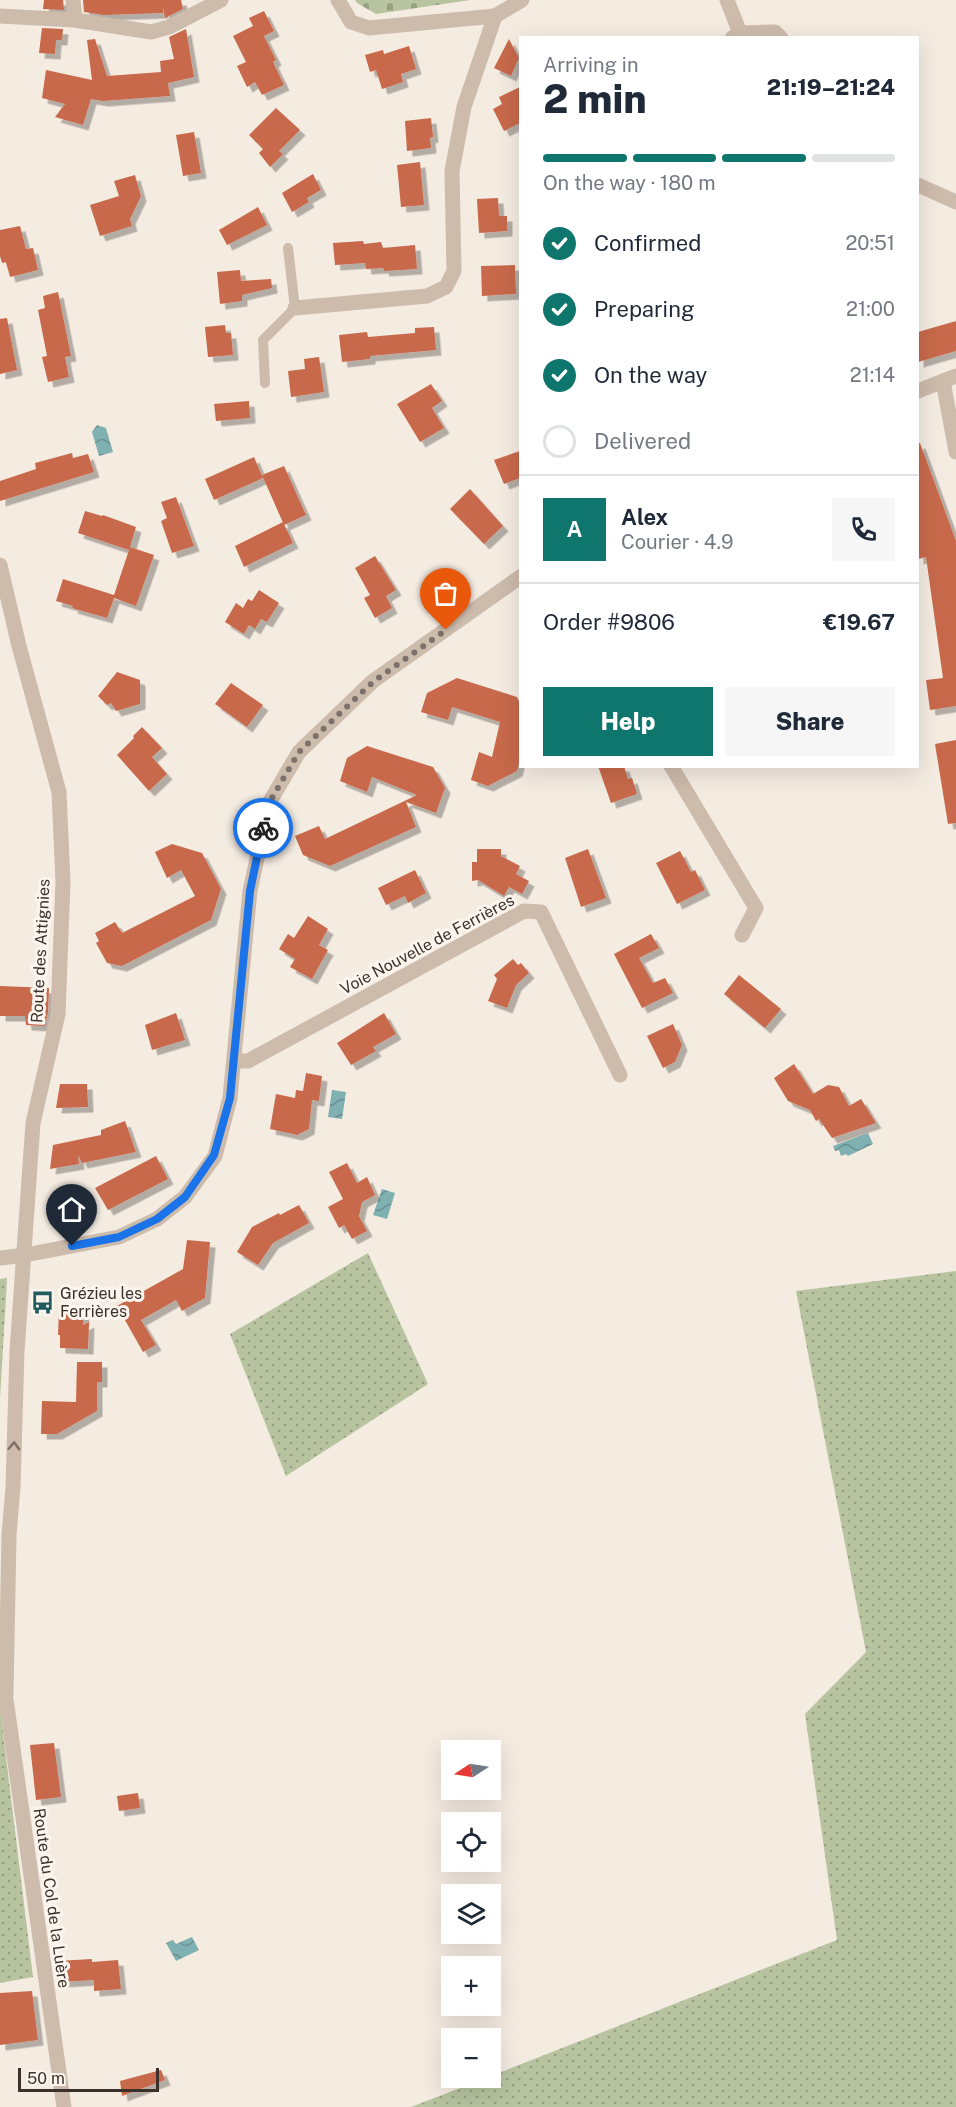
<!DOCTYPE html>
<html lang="en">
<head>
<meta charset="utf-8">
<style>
	:root { --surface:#fff; --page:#f6f6f7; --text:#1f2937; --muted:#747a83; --line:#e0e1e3; --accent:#0f766e }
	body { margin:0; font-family:"Public Sans",sans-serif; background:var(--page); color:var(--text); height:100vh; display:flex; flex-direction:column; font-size:22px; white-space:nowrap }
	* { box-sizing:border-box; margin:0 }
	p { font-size:20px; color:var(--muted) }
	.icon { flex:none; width:33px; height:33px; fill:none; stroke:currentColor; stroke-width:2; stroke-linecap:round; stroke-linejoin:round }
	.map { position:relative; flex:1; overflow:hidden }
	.side { position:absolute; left:519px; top:36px; width:400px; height:732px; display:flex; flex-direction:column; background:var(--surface); border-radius:0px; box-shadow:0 6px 24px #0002 }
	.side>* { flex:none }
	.needle { width:39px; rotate:258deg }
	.buttons { position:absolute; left:441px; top:1740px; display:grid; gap:12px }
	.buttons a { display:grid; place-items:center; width:60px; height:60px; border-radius:0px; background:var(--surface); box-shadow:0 6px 24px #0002; font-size:30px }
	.scale { position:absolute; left:18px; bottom:15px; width:141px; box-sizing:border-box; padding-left:6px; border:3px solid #3b302b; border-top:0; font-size:16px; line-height:21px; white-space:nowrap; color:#3b302b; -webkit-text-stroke:4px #fbf5ee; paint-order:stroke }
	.pin { position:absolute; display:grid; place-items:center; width:51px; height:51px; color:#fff; margin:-62px -26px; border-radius:50% 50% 50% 0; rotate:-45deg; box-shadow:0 0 6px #0007 }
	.pin .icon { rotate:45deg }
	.courier { position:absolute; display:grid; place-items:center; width:60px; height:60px; margin:-30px; border:4px solid #1a73e8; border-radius:50%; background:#fff; color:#222; box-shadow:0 2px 8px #0007 }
	.head em { font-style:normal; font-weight:800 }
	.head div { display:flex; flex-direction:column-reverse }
	.head { display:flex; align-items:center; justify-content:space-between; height:102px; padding:0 24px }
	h1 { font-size:39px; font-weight:800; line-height:45px }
	.bar { display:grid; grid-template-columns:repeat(4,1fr); gap:9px 6px; align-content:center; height:72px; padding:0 24px }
	.bar i { height:8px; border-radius:4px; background:var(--line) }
	.bar .current { background:var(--accent) }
	.bar p { grid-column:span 4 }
	.line { display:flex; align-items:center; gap:15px; padding:0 24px; border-top:2px solid var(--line) }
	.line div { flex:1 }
	.round { display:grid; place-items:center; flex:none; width:63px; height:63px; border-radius:0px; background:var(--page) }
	ol { padding:0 24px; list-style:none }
	li { display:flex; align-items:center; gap:18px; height:66px }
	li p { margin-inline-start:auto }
	li .icon { padding:6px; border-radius:50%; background:var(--accent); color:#fff; stroke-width:4 }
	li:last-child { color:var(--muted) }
	li i { width:33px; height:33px; border:3px solid var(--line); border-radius:50% }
	.action { display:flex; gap:12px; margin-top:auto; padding:12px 24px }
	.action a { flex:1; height:69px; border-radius:0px; background:var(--accent); color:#fff; font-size:24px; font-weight:800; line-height:69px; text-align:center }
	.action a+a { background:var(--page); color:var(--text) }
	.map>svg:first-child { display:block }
</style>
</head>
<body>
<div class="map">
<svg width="956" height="2107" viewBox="0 0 956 2107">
	<defs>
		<pattern id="grass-dots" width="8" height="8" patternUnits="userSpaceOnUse" patternTransform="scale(1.5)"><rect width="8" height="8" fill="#b8c4a0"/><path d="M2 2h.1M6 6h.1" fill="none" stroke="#97a083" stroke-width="1.8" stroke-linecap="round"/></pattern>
		<pattern id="cemetery-stones" width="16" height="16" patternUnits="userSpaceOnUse" patternTransform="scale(1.5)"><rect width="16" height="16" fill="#b8c4a0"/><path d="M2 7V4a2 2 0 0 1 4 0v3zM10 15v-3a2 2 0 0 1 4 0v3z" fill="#97a083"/></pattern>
		<pattern id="water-waves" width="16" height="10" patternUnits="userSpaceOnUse" patternTransform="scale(1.5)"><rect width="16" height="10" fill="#7fb0b2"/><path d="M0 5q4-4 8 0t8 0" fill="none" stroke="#699091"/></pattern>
		<filter id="shadow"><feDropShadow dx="5.5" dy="5.5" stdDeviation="0" flood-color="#0004"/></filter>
	</defs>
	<rect width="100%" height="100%" fill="#f4ebe1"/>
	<!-- grass -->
	<g fill="url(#grass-dots)">
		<path d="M368 1253 428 1384 286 1476 230 1334Z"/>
		<path d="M956 1271V2107H411L486 2078H490L491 2076 837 1940 805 1714 866 1652 796 1291Z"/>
		<path d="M7 1278V1279L0 1399V1279Z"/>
		<path d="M0 1708 33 1977 0 1983Z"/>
	</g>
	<!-- cemetery -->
	<path fill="url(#cemetery-stones)" d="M355 0H470L376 14 357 3Z"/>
	<!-- water -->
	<g fill="url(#water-waves)">
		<path d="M97 425 106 428 113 452 99 456 92 432Z"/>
		<path d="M332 1090 346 1092 342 1119 328 1117Z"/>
		<path d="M868 1133 873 1144 848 1156 846 1154 841 1156 839 1150 835 1151 833 1146Z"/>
		<path d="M382 1189 395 1193 387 1219 373 1215Z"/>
		<path d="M192 1937 199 1950 176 1961 166 1943 173 1940 176 1944Z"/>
	</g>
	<!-- building -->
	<g fill="#c8694b" filter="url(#shadow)">
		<path d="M44 0H63L64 10 43 9Z"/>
		<path d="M83 0H181L183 9 165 18 163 7V13L104 15 84 12Z"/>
		<path d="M264 11 274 31 264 36 276 60 273 62 284 85 262 95 255 82 247 87 237 66 246 62 233 36 253 26 249 18Z"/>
		<path d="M42 28 63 29 62 40H56L55 54 39 53Z"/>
		<path d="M186 29 194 77 168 83 170 96 103 101 91 99 83 125 55 117 65 104 42 98 46 70 92 80 87 40 95 39 107 76 161 72 160 61 174 59 169 37Z"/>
		<path d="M509 39 519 58 511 76 494 68Z"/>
		<path d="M409 46 416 69 401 74 403 82 382 89 376 70 370 72 365 55 383 50 384 54Z"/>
		<path d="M520 87V123L504 131 493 109 502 104 499 97Z"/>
		<path d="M276 108 300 130 279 151 283 154 270 167 259 153 263 149 249 135Z"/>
		<path d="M431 118 433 137 430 138 431 148 407 151 405 121Z"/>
		<path d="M194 132 201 173 183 176 176 135Z"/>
		<path d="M420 162 424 205 401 207 397 165Z"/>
		<path d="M313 174 321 190 307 198 309 202 292 212 282 193Z"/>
		<path d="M135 175 141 196 130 219 132 226 100 236 90 205 119 196 114 181Z"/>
		<path d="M498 198 499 216H507V231L479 233 477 199Z"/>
		<path d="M258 207 267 225 227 245 219 230Z"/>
		<path d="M20 226 26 249 33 248 38 270 10 277 6 262 2 263 0 256V230Z"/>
		<path d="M363 241 364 244 381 242 383 248 415 245 417 269 384 271 383 268 366 269 365 263 335 265 333 243Z"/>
		<path d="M515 265 516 294 482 296 481 266Z"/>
		<path d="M240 270 241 281 271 279 272 288 242 295V301L220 304 217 272Z"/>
		<path d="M58 292 71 356 65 357 69 377 48 382 42 357 47 356 38 310 45 308 43 296Z"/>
		<path d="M7 318 17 370 0 374V319Z"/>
		<path d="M956 321V351L918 362V332Z"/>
		<path d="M225 325 226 333H231L233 355 208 357 205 327Z"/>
		<path d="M434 327 436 350 370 356V359L342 362 339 335 367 332 368 337 415 333V328Z"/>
		<path d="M319 357 324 392 291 397 288 371 305 369 304 359Z"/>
		<path d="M431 384 442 401 432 408 444 428 420 442 397 404Z"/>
		<path d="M249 401 250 418 216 421 214 404Z"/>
		<path d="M918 443H920L956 541V706L930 710 926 680 943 678 926 557 918 559Z"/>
		<path d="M520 451V478L504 484 494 460Z"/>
		<path d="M72 453 73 458 88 454 94 472 0 501V481L36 469 35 463Z"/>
		<path d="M254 457 263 478 214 500 205 479Z"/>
		<path d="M284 466 306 515 284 525 262 475Z"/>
		<path d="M470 489 503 526 484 544 450 509Z"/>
		<path d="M176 497 194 546 172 553 161 521 167 518 161 502Z"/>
		<path d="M85 511 102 516 103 515 136 527 129 550 78 533Z"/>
		<path d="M283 522 293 543 244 567 235 546Z"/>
		<path d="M130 547 154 555 136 606 114 598 107 618 72 608 73 606 56 601 63 579 114 595Z"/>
		<path d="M375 556 396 590 386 596 392 608 375 618 364 598 370 595 355 568Z"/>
		<path d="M259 590 279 603 267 622 261 619 255 629 249 625 244 634 225 622 236 603 243 608 248 599 252 601Z"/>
		<path d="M117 672 140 680V704L116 711 111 703 107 705 98 696Z"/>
		<path d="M457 678 517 697 520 703V760L517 771 488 786 471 780 479 752 492 757 500 722 452 707 448 720 421 712 427 693Z"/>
		<path d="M231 683 263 705 247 727 215 704Z"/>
		<path d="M142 727 162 748 152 757 167 774 149 791 117 755 134 738 133 736Z"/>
		<path d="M956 740V823L948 824 935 744Z"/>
		<path d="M367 746 433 767 445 788 436 813 406 802 416 827 330 866 303 855 295 836 319 826 325 839 417 795 372 777 367 792 340 781 347 758Z"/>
		<path d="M598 766H624L628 779 632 778 637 794 611 803Z"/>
		<path d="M172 844 202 853 221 889 211 920 122 966 107 963 96 943 99 941 95 933 115 922 122 933 195 896 181 870 167 878 155 852Z"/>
		<path d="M477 849H501V856L520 866 516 874 529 881 522 894 509 887 504 896 478 880 472 881V862H477Z"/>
		<path d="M588 849 606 898 581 907 565 858Z"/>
		<path d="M680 851 691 872 695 870 705 890 677 904 656 863Z"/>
		<path d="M415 870 426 893 408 903 405 896 386 905 378 888Z"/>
		<path d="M308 916 328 929 319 945 328 950 312 979 290 967 295 959 279 949 288 934 294 938Z"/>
		<path d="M651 934 659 948 639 958 653 983 665 978 673 993 642 1008 614 954Z"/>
		<path d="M513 959 518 965 521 963 529 973 516 985 507 1008 488 1001 497 979 494 975Z"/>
		<path d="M739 975 781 1009 765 1028 724 994Z"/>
		<path d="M0 986 49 988 48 1012 45 1026 26 1025 25 1016H0Z"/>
		<path d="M176 1013 185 1040 152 1050 145 1025Z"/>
		<path d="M384 1013 396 1034 373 1047 376 1051 351 1065 337 1043Z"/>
		<path d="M673 1024 682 1045 675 1062 663 1068 647 1036Z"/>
		<path d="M794 1064 813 1094 828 1085 839 1087 849 1106 861 1099 876 1123 832 1138 819 1119 816 1121 810 1110 788 1101 774 1078Z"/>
		<path d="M306 1073 322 1076 319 1101 312 1100 309 1129 297 1135 270 1129 276 1094 295 1098 296 1090 303 1091Z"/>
		<path d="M60 1084H87L88 1107 56 1108Z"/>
		<path d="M125 1121 136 1152 82 1163 78 1155 79 1164 50 1169 53 1145 101 1135V1130Z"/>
		<path d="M156 1156 168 1179 108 1210 95 1188Z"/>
		<path d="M347 1163 357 1183 367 1177 375 1195 362 1202 359 1216 367 1231 352 1239 344 1225 339 1228 328 1207 343 1199 329 1172Z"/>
		<path d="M299 1205 309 1223 273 1243 258 1265 237 1252 252 1227 279 1213 280 1215Z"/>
		<path d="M187 1240 210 1242 205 1298 182 1311 176 1300 141 1320 156 1345 143 1352 117 1306 183 1269Z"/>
		<path d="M59 1310 84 1311 83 1325 89 1322 88 1349 60 1348V1335H58Z"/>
		<path d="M77 1362H102V1382H97V1411L57 1434H41L42 1401 76 1402Z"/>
		<path d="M54 1743 61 1797 36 1800 30 1745Z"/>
		<path d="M138 1793 140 1808 119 1811 117 1796Z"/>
		<path d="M92 1959V1962L118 1960 121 1989 94 1991V1980L60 1982 58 1961Z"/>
		<path d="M32 1991 38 2040 0 2045V1993Z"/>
		<path d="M161 2070 165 2080 122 2096 120 2081Z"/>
	</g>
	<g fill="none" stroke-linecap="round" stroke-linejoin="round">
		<!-- service -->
		<path stroke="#cdbbac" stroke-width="10" d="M265 383 263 340 295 308 288 248"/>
		<!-- minor -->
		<g stroke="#cdbbac" stroke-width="15">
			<path d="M73 0 75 20"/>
			<path d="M338 0 351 22 369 28 495 16 522 0"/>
			<path d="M0 16 75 20 151 32 169 27 221 0"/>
			<path d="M295 308 427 296 446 287 454 271 452 171 464 107 495 16"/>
			<path d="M943 381 956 452"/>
			<path d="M918 391 956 376"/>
			<path d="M671 766 756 908 742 935"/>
			<path d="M234 1061H248L524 911 541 912 620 1075"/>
		</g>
		<!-- tertiary -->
		<g stroke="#cdbbac" stroke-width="15">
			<path d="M727 0 740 33"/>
			<path d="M732 38 740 33 775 32 781 38"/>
			<path d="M918 185 956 202"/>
			<path d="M0 565 19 646 59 792 63 882 58 1014 33 1123 17 1351 13 1487 9 1535 6 1694"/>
			<path d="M0 1258 25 1255 119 1237 157 1219 185 1197 215 1156 230 1098 250 891 269 803 299 752 373 681 520 577"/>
			<path d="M4 1685 64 2107"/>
		</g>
	</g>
	<!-- one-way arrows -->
	<defs><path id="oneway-chevron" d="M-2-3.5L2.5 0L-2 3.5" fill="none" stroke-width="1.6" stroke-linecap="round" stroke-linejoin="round" transform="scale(1.5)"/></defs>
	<use stroke="#7d6f65" href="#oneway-chevron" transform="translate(14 1446) rotate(-88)"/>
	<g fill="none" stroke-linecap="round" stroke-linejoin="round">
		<!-- done -->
		<path stroke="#7c716b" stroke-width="6" stroke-dasharray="0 10.8" d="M263 828 269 803 299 752 374 681 446 630"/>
		<!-- route -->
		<path stroke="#1a73e8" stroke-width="8" d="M72 1246 119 1237 157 1219 185 1197 214 1155 230 1098 250 891 263 828"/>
	</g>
	<!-- icons -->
	<defs>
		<symbol id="bus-bare" viewBox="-9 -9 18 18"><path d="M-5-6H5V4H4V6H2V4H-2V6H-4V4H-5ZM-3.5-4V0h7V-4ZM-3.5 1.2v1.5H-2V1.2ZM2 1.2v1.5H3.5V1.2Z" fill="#1f5a5e" stroke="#fbf5ee" stroke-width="2.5" paint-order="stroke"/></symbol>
	</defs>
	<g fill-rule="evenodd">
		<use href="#bus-bare" x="26" y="1286" width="33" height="33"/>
	</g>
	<g text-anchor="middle" stroke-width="6" stroke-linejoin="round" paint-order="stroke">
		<!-- street labels -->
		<g font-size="16" fill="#3b302b" stroke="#fbf5ee">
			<text transform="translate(427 944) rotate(-28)" y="6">Voie Nouvelle de Ferrières</text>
			<text transform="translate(40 951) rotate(-87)" y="6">Route des Attignies</text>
			<text transform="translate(52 1898) rotate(82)" y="6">Route du Col de la Luère</text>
		</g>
		<!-- poi labels -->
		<g font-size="16" fill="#3b302b" stroke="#fbf5ee" text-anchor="start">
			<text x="60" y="1299">Grézieu les<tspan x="60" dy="18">Ferrières</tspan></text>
		</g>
	</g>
</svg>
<div class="buttons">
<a><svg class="needle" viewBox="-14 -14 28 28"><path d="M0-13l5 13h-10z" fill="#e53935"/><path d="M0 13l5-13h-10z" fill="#747a83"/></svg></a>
<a><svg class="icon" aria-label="locate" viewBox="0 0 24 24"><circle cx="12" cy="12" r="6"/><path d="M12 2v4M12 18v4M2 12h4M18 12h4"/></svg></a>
<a><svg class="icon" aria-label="layers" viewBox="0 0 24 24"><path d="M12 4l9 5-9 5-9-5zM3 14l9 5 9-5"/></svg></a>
<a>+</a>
<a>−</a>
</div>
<div class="scale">50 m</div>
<div class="pin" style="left:446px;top:630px;background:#ea580c"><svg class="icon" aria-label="bag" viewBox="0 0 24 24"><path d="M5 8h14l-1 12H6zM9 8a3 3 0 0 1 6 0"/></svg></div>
<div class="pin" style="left:72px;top:1246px;background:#1f2937"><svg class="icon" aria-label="home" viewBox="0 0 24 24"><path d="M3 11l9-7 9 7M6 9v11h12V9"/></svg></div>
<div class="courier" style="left:263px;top:828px"><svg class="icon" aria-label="bike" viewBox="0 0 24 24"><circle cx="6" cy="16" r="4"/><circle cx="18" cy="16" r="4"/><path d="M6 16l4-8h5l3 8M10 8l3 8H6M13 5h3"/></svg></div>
<section class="side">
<div class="head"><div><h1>2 min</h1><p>Arriving in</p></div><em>21:19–21:24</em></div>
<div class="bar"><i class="current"></i><i class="current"></i><i class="current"></i><i></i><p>On the way · 180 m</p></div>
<ol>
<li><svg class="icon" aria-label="check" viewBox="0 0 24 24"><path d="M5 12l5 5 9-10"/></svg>Confirmed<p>20:51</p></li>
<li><svg class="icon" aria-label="check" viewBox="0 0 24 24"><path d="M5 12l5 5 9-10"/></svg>Preparing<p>21:00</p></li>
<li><svg class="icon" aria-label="check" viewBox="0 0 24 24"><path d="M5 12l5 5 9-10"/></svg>On the way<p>21:14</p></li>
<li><i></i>Delivered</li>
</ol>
<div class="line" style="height:108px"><b class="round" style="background:var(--accent);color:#fff">A</b><div><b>Alex</b><p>Courier · 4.9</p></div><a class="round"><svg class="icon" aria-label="phone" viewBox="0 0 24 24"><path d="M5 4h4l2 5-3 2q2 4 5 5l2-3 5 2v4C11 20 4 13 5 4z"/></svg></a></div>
<div class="line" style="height:78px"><div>Order #9806</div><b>€19.67</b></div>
<div class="action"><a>Help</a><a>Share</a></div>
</section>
</div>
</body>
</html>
